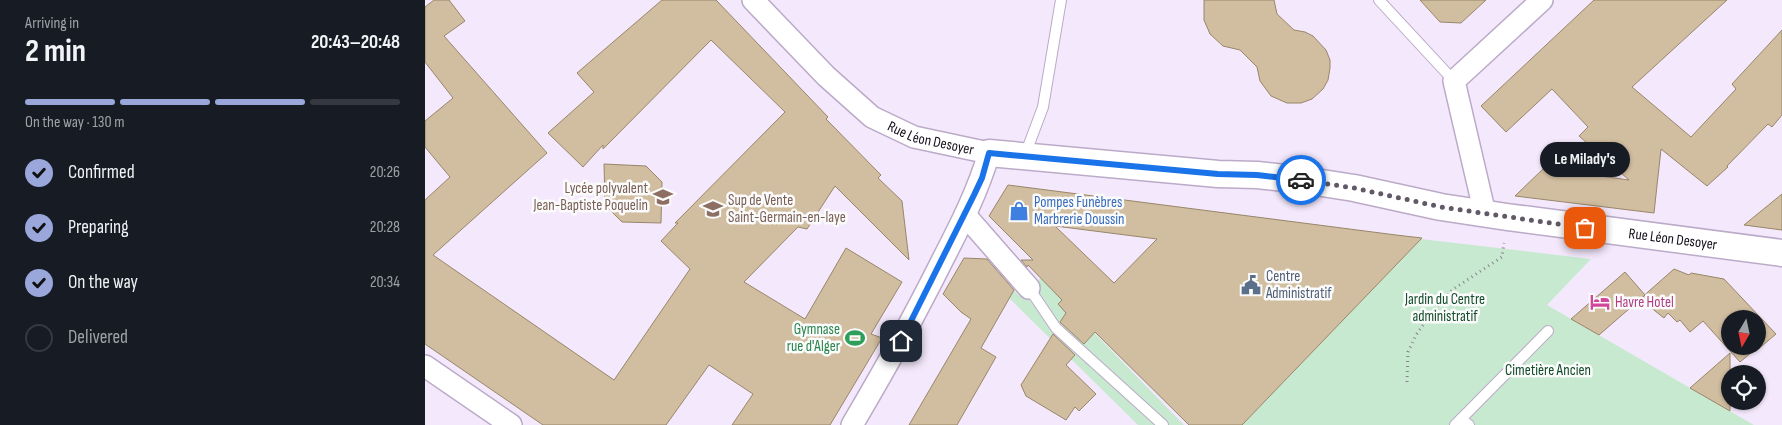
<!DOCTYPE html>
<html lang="en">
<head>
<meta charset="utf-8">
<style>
	:root { --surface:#171b24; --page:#242831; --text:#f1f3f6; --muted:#9ea1a6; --line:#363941; --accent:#99a7db }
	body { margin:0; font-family:"Sofia Sans Condensed",sans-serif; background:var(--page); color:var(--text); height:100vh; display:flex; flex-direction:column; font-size:19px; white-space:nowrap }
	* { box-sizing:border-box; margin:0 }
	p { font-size:16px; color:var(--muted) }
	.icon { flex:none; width:28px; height:28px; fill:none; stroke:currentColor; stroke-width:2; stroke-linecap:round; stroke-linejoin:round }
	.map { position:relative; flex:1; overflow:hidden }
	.details { display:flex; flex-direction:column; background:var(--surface); width:425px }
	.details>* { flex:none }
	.needle { width:32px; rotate:189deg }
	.buttons { position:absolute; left:1296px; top:310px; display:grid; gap:10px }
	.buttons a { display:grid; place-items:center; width:45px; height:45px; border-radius:50%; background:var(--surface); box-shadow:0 1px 4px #0004; font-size:25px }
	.pin { position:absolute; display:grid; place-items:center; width:42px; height:42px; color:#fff; margin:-21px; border-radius:10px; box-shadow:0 2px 8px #0006 }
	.courier { position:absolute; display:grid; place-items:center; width:50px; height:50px; margin:-25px; border:4px solid #1a73e8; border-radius:50%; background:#fff; color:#222; box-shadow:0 1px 6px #0007 }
	.bubble { position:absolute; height:35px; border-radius:18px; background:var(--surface); box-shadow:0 1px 4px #0004; font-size:16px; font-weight:700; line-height:35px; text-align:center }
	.headline em { font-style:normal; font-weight:700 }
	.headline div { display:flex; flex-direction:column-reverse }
	.headline { display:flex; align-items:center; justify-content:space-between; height:85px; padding:0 25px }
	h1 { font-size:32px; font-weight:700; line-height:38px }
	.bar { display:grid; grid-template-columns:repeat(4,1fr); gap:8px 5px; align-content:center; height:60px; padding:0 25px }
	.bar i { height:6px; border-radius:4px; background:var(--line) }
	.bar .active { background:var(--accent) }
	.bar p { grid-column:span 4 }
	ol { padding:0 25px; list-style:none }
	li { display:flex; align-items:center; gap:15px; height:55px }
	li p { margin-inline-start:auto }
	li .icon { padding:5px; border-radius:50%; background:var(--accent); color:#111; stroke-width:4 }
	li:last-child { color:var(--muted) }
	li i { width:28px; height:28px; border:2px solid var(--line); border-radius:50% }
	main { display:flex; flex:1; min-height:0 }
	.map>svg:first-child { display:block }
</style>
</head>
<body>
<main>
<section class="details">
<div class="headline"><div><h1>2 min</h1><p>Arriving in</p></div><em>20:43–20:48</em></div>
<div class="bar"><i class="active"></i><i class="active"></i><i class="active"></i><i></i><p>On the way · 130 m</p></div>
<ol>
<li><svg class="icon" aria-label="check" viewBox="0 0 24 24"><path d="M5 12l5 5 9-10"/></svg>Confirmed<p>20:26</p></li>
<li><svg class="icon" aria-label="check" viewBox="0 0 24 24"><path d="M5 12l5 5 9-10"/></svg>Preparing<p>20:28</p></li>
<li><svg class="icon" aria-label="check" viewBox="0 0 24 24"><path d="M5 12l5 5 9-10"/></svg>On the way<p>20:34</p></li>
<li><i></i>Delivered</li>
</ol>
</section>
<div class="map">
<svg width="1357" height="425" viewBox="0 0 1357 425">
	<rect width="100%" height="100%" fill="#f4e9fc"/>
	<!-- green -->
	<g fill="#c7e9d0">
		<path d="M996 239 1166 259 1122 305 1329 425H817Z"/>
		<path d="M616 278 759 425H713L584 298 588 290 595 296Z"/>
	</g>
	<!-- building -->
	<g fill="#d1bd9f" stroke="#98866a" fill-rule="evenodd">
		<path d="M9 0H24L40 21 19 36 122 153 8 255 189 380 265 269 236 241 253 223H250L360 112 286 40 178 149V145L158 167 123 133 169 92 152 73 237 0H291L403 117 401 119 456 175 453 178 477 201 484 260 410 186 382 229 373 227 319 282 380 319 421 248 477 282 446 334 457 338 405 425H307L328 394 284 365 241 425H118L0 344V200L25 177 0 147V121L28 98 0 62V7Z"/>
		<path d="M779 0H849L852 14 869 30 880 32 888 36 901 50 905 60V68L903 80 898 89 887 99 876 103H862L846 96 835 81 832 67 815 50 798 46 785 34 779 20Z"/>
		<path d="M995 0H1061L1036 23 1015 22Z"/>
		<path d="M1169 0H1302L1207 87 1266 137 1311 89 1307 84 1357 30V115L1347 127 1343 124 1302 166 1303 167 1282 186 1236 149 1229 213 1090 196 1119 168 1204 180 1154 136 1163 127 1127 89 1081 132 1056 106Z"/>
		<path d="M179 164 221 166 237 182 236 223 197 222 180 205Z"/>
		<path d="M583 185 971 235 997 238 817 425H764L670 332 659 344 636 323 635 322 641 313 633 304 637 300 603 265 602 267 596 260H608L564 216ZM630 226 732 239 689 283Z"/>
		<path d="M1357 194V230L1319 225Z"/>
		<path d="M539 258 562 259 589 290 556 348 571 357 532 425H484L546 319 536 312 518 294Z"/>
		<path d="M1249 269 1264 275 1266 273 1299 279 1351 334 1331 351 1327 352 1315 362 1278 321 1265 332 1255 320 1252 322 1243 313 1239 318 1215 299ZM1305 319H1332V346H1305Z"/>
		<path d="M1200 272 1220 295 1174 335 1146 319Z"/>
		<path d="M628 334 650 355 641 365 671 394 654 411 650 407 641 420 601 396 596 385Z"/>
		<path d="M1305 353V411L1265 388Z"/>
	</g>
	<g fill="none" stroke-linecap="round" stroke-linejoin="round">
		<defs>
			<g id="service">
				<path d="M954 0 1029 81"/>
				<path d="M600 155 618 107 636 0"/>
				<path d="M604 288 631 328 738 425"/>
				<path d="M1036 419 1123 331"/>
				<path d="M1030 425 1036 419 1044 425"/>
			</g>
			<g id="minor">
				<path id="s1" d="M328 0 401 76 447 117 489 137 564 153C553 191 535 226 517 261 489 317 459 371 427 425"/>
				<path d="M1060 214 1029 81 1117 0"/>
				<path d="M540 215 604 288"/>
				<path d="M0 366 86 425"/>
			</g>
			<g id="tertiary">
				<path id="s2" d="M564 153 793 174 832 175 878 180 929 188 1016 207 1082 217 1357 253"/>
			</g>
		</defs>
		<!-- service casing -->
		<use href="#service" stroke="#bbaac8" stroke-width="12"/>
		<!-- minor casing -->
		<use href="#minor" stroke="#bbaac8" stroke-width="24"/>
		<!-- tertiary casing -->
		<use href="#tertiary" stroke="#bbaac8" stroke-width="29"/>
		<!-- path -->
		<path stroke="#8a8190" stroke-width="3" stroke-dasharray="1 4" stroke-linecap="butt" d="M982 382 983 352 991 335 1008 311 1027 290 1077 257 1079 243"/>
		<!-- service -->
		<use href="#service" stroke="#fff" stroke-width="10"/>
		<!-- minor -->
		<use href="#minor" stroke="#fff" stroke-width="21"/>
		<!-- tertiary -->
		<use href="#tertiary" stroke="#fff" stroke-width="26"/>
	</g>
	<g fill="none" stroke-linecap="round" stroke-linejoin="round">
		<!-- done -->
		<path stroke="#615967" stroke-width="5" stroke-dasharray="0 9" d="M876 180 929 188 1016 207 1160 228"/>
		<!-- route -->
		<path stroke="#1a73e8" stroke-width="6" d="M476 341 549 195 557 178 564 153 793 174 832 175 876 180"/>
	</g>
	<!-- icons -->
	<defs>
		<symbol id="school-bare" viewBox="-9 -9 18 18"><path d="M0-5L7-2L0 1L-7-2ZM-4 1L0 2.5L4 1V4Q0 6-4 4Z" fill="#8d6e63" stroke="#fbfbfb" stroke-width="2.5" paint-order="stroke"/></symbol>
		<symbol id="university-bare" viewBox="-9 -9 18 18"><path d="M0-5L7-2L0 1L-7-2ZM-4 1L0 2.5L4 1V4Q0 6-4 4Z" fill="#8d6e63" stroke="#fbfbfb" stroke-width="2.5" paint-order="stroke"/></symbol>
		<symbol id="shop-bare" viewBox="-9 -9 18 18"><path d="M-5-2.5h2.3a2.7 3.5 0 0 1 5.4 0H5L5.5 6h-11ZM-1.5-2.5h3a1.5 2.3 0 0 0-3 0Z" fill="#3f7fe0" stroke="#fbfbfb" stroke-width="2.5" paint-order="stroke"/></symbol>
		<symbol id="civic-bare" viewBox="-9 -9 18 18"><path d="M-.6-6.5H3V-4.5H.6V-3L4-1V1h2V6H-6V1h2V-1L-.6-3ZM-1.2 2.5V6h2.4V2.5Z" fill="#5c6f8a" stroke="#fbfbfb" stroke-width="2.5" paint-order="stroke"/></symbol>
		<symbol id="hotel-bare" viewBox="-9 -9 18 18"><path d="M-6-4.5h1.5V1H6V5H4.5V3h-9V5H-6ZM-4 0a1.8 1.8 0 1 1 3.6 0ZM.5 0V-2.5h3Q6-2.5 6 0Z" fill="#d1479c" stroke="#fbfbfb" stroke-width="2.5" paint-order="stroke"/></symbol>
		<symbol id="stadium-bare" viewBox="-9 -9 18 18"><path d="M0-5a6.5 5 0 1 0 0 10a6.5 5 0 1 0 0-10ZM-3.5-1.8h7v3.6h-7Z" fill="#2e9e5b" stroke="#fbfbfb" stroke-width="2.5" paint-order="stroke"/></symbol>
	</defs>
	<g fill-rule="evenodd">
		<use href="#school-bare" x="224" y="183" width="28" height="28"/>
		<use href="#university-bare" x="274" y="195" width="28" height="28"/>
		<use href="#shop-bare" x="580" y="197" width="28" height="28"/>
		<use href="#civic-bare" x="812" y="271" width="28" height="28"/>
		<use href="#hotel-bare" x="1161" y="288" width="28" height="28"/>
		<use href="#stadium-bare" x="416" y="324" width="28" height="28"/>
	</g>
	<g text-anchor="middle" stroke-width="5" stroke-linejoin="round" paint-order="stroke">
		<!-- street labels -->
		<g font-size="15" fill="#120c17" stroke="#fbfbfb">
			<text dy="5" stroke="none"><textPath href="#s1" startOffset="230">Rue Léon Desoyer</textPath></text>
			<text dy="5" stroke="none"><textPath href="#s2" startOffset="690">Rue Léon Desoyer</textPath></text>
		</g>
		<!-- education labels -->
		<g font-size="15" fill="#785e54" stroke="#fbfbfb" text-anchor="end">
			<text x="223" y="193">Lycée polyvalent<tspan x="223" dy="17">Jean-Baptiste Poquelin</tspan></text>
			<text x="303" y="205" text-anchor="start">Sup de Vente<tspan x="303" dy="17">Saint-Germain-en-laye</tspan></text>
		</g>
		<!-- shop labels -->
		<g font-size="15" fill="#366cbe" stroke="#fbfbfb" text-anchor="start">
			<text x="609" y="207">Pompes Funèbres<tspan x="609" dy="17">Marbrerie Doussin</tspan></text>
		</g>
		<!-- service labels -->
		<g font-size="15" fill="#4e5e75" stroke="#fbfbfb" text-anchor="start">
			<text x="841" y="281">Centre<tspan x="841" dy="17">Administratif</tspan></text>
		</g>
		<!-- park labels -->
		<g font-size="15" fill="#114b2a" stroke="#fbfbfb">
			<text x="1020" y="304">Jardin du Centre<tspan x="1020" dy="17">administratif</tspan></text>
			<text x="1123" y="375">Cimetière Ancien</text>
		</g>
		<!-- hotel labels -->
		<g font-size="15" fill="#b23c85" stroke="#fbfbfb" text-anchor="start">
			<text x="1190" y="307">Havre Hotel</text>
		</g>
		<!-- leisure labels -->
		<g font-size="15" fill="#27864d" stroke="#fbfbfb" text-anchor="end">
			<text x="415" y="334">Gymnase<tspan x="415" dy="17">rue d'Alger</tspan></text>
		</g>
	</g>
</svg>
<div class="buttons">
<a><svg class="needle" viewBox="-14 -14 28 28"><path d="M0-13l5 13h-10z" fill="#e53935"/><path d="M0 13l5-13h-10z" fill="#9ea1a6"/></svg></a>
<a><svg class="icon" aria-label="locate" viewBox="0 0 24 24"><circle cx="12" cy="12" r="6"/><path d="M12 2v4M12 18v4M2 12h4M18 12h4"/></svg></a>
</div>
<div class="pin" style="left:1160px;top:228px;background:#ea580c"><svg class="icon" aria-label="bag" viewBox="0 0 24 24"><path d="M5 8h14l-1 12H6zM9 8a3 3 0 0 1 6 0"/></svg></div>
<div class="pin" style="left:476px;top:341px;background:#1f2937"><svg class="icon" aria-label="home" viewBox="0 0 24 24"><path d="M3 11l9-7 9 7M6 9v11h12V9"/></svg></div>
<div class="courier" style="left:876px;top:180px"><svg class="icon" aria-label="car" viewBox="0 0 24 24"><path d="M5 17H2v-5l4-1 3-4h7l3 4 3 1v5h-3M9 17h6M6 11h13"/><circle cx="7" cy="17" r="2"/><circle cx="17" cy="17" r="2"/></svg></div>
<div class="bubble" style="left:1115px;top:142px;width:90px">Le Milady's</div>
</div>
</main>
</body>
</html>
